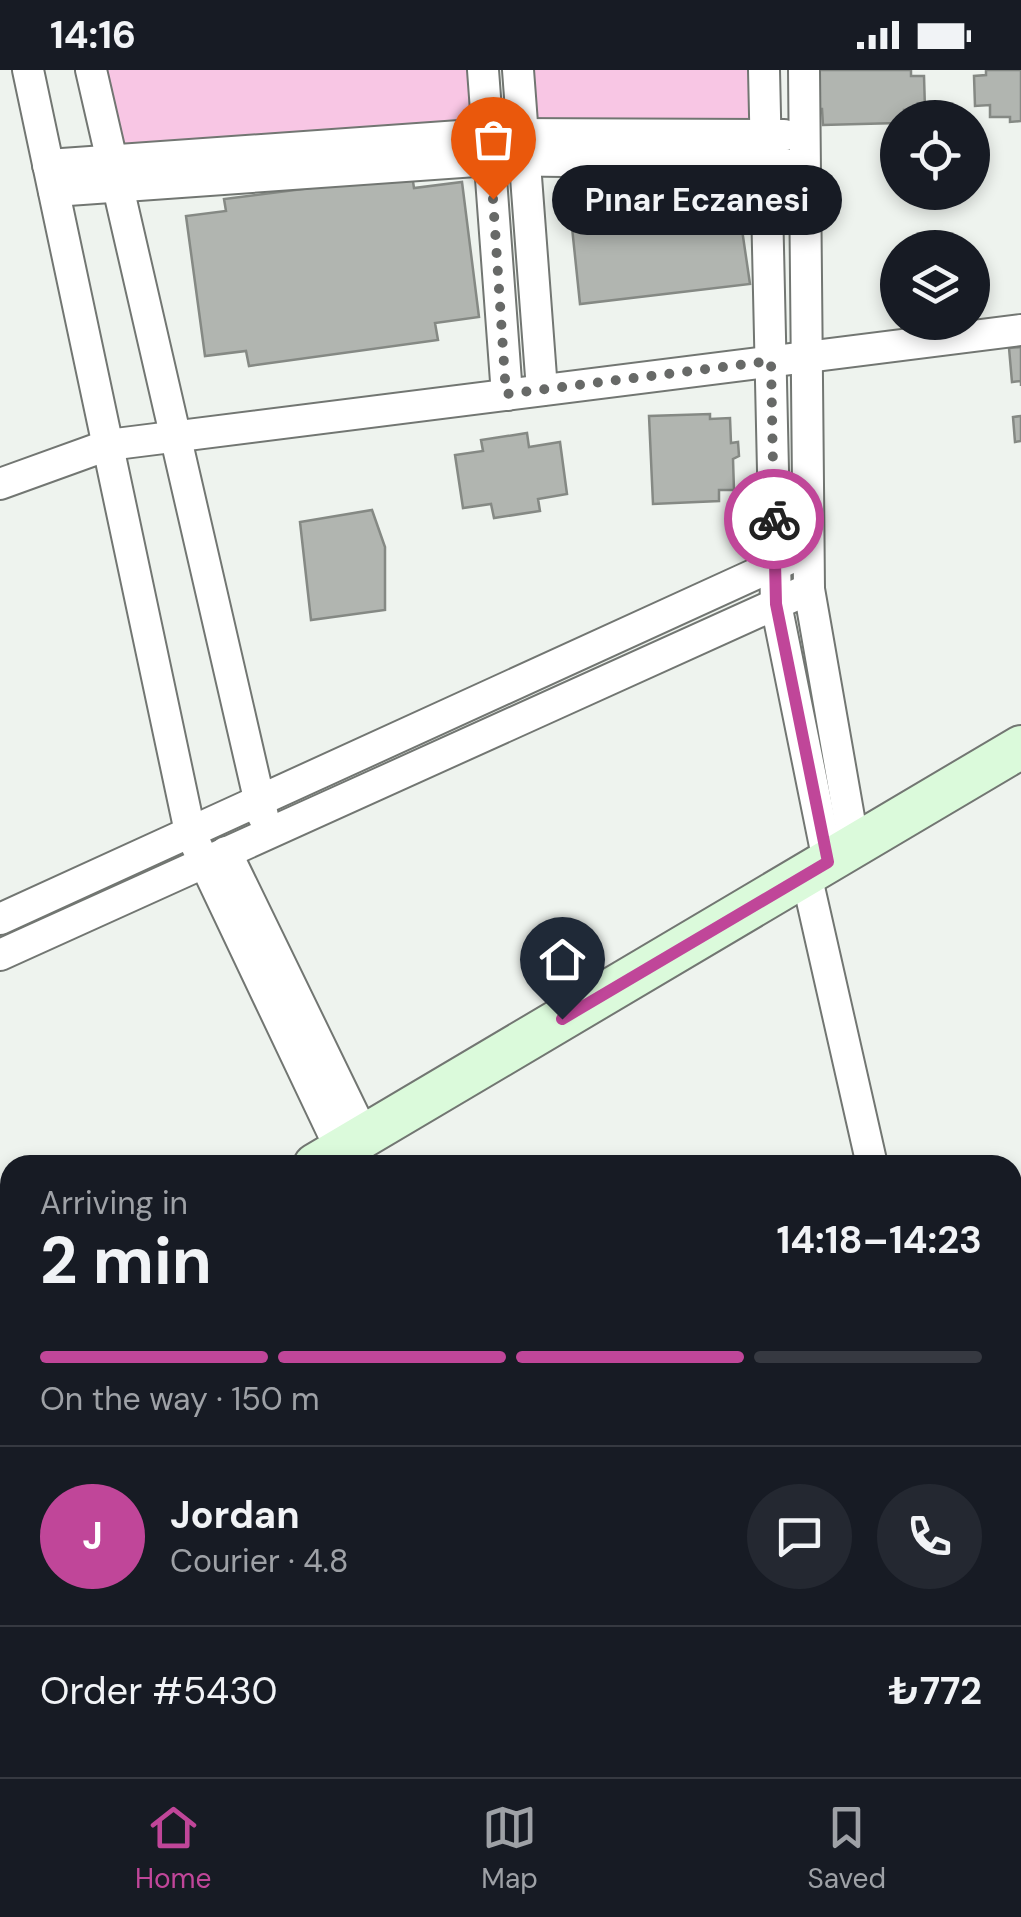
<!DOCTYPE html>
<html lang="en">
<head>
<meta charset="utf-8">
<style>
	:root { --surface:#171b24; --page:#242831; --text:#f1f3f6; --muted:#9ea1a6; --line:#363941; --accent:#c04699 }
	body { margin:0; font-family:"DM Sans",sans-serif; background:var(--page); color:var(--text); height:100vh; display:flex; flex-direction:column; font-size:38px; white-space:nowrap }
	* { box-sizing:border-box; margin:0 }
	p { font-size:32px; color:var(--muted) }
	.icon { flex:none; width:55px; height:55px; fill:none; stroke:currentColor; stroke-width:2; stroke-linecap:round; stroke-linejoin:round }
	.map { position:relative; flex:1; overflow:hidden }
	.side { position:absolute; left:0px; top:1085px; width:1022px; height:622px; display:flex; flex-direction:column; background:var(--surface); border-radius:30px 30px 0 0; box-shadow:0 5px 15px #0003 }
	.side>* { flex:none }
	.controls { position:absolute; left:880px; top:30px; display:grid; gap:20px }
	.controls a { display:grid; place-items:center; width:110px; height:110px; border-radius:50%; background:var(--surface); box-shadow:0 5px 15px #0003; font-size:50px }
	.pin { position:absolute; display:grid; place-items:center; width:85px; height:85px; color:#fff; margin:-102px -42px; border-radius:50% 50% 50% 0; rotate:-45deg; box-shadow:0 0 10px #0007 }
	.pin .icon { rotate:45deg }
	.courier { position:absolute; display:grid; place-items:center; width:100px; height:100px; margin:-50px; border:8px solid #c04699; border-radius:50%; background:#fff; color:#222; box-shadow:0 2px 12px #0007 }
	.bubble { position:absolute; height:70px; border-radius:35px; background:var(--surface); box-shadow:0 5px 15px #0003; font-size:32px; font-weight:700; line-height:70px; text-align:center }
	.summary em { font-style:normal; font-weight:700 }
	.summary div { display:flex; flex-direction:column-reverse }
	.summary { display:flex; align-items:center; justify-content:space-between; height:170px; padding:0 40px }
	h1 { font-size:65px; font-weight:700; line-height:75px }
	.bar { display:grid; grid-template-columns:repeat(4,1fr); gap:15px 10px; align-content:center; height:120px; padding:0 40px }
	.bar i { height:12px; border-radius:8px; background:var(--line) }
	.bar .active { background:var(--accent) }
	.bar p { grid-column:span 4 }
	.line { display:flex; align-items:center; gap:25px; padding:0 40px; border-top:2px solid var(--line) }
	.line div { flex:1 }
	.round { display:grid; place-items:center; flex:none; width:105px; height:105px; border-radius:52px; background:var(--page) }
	.status { display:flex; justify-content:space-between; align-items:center; height:70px; padding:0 50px; background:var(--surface); direction:ltr }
	.status svg { height:28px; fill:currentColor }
	.tab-bar { display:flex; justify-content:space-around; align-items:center; height:140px; border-top:2px solid var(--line); background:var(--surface); font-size:28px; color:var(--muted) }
	.tab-bar a { display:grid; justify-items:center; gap:5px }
	.tab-bar .active { color:var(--accent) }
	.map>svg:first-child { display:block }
</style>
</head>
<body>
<div class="status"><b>14:16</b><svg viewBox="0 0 49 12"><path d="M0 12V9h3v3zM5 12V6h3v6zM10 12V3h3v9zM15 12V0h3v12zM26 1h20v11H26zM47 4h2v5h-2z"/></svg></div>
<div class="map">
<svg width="1021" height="1707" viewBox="0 0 1021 1707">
	<rect width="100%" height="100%" fill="#eef3ee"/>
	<!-- green -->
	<g fill="#f8c6e4">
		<path d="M107 0H475L480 54 124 83Z"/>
		<path d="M527 0H748V51L530 49Z"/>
	</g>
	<!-- building -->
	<g fill="#b1b5b0" stroke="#858984" stroke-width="2.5">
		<path d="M808 0H911V6H924L925 39 904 40V48H898V53L823 55 822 39H809Z"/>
		<path d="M986 0H1021V51L1010 52V47H990V35L975 36 974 6 986 5Z"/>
		<path d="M412 105 414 118 462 112 479 247 435 253 438 270 249 296 246 281 205 286 186 146 226 141 224 129Z"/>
		<path d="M734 105 750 214 580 234 568 119Z"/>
		<path d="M1021 277V316V311L1012 312 1009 278Z"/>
		<path d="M710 344V349L730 348 731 373 738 372 739 386 733 389 734 420H719V431L653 434 649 346Z"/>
		<path d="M1021 346V371L1015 372 1013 347Z"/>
		<path d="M527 363 529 377 560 372 567 424 538 429 540 441 494 448 491 434 463 438 455 385 483 381 481 370Z"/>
		<path d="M372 440 385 477V540L311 550 300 452Z"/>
	</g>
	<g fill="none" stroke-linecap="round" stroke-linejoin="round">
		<defs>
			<g id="street">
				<path d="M28 0 190 762 341 1080"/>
				<path d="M91 0 263 746"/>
				<path d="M483 0 507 325"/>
				<path d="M518 0 542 320"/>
				<path d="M764 0 776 534 828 791"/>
				<path d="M804 0 809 519 854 776"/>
				<path d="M48 95 488 64 784 65"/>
				<path d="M54 121 490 90 785 94"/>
				<path d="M0 414 108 375 1021 260"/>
				<path d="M226 782 364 1066"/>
				<path d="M806 804 872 1095"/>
				<path d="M0 849 808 480"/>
				<path d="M0 885 809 519"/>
				<path d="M0 1673 10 1667"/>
				<path d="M349 1698 355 1707"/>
				<path d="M618 1698V1707"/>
				<path d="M436 1707 455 1698"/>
				<path d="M907 1707 908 1698"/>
			</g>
			<g id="secondary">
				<path d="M315 1095 1021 677"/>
				<path d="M0 1264 10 1260"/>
				<path d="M1012 1301 1021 1302"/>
				<path d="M0 1353 10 1349"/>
			</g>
		</defs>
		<!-- street casing -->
		<use href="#street" stroke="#727672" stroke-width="34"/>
		<!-- secondary casing -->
		<use href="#secondary" stroke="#727672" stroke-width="46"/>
		<!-- street -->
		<use href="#street" stroke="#fff" stroke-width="30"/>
		<!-- secondary -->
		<use href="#secondary" stroke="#dbfadb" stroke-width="42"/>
	</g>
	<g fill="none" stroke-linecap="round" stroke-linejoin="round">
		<!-- done -->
		<path stroke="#676967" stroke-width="10" stroke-dasharray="0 18" d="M493 129 506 324 771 291 774 449"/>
		<!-- route -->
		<path stroke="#c04699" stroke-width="12" d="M562 949 828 792 776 534 774 449"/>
	</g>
</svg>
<div class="controls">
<a><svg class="icon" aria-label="locate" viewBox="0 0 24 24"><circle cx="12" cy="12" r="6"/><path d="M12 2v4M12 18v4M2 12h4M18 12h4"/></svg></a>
<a><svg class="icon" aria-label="layers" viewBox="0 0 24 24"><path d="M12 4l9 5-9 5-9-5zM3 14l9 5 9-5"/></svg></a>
</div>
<div class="pin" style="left:493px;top:129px;background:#ea580c"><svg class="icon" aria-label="bag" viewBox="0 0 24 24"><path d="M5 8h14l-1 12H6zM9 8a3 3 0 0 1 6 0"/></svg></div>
<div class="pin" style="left:562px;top:949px;background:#1f2937"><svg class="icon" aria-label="home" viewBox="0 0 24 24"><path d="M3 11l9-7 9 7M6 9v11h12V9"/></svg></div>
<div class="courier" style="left:774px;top:449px"><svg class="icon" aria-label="bike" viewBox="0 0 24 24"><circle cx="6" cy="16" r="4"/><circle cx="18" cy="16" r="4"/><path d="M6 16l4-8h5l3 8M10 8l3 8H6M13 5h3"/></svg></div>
<div class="bubble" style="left:552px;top:95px;width:290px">Pınar Eczanesi</div>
<section class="side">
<div class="summary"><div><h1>2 min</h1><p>Arriving in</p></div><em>14:18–14:23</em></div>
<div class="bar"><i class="active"></i><i class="active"></i><i class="active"></i><i></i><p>On the way · 150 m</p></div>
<div class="line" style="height:180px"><b class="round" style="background:var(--accent);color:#fff">J</b><div><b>Jordan</b><p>Courier · 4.8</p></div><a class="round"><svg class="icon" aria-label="chat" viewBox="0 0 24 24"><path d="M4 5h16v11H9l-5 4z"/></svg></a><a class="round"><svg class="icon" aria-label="phone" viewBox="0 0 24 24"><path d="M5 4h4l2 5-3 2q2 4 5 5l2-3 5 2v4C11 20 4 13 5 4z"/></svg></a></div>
<div class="line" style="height:130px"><div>Order #5430</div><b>₺772</b></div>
</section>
</div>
<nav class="tab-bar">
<a class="active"><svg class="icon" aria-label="home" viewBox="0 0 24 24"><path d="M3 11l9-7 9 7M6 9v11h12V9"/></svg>Home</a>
<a><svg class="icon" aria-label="map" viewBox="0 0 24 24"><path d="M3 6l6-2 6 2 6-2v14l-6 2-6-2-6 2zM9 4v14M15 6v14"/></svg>Map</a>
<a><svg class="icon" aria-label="saved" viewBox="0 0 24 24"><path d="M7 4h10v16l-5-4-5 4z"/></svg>Saved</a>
</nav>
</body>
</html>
